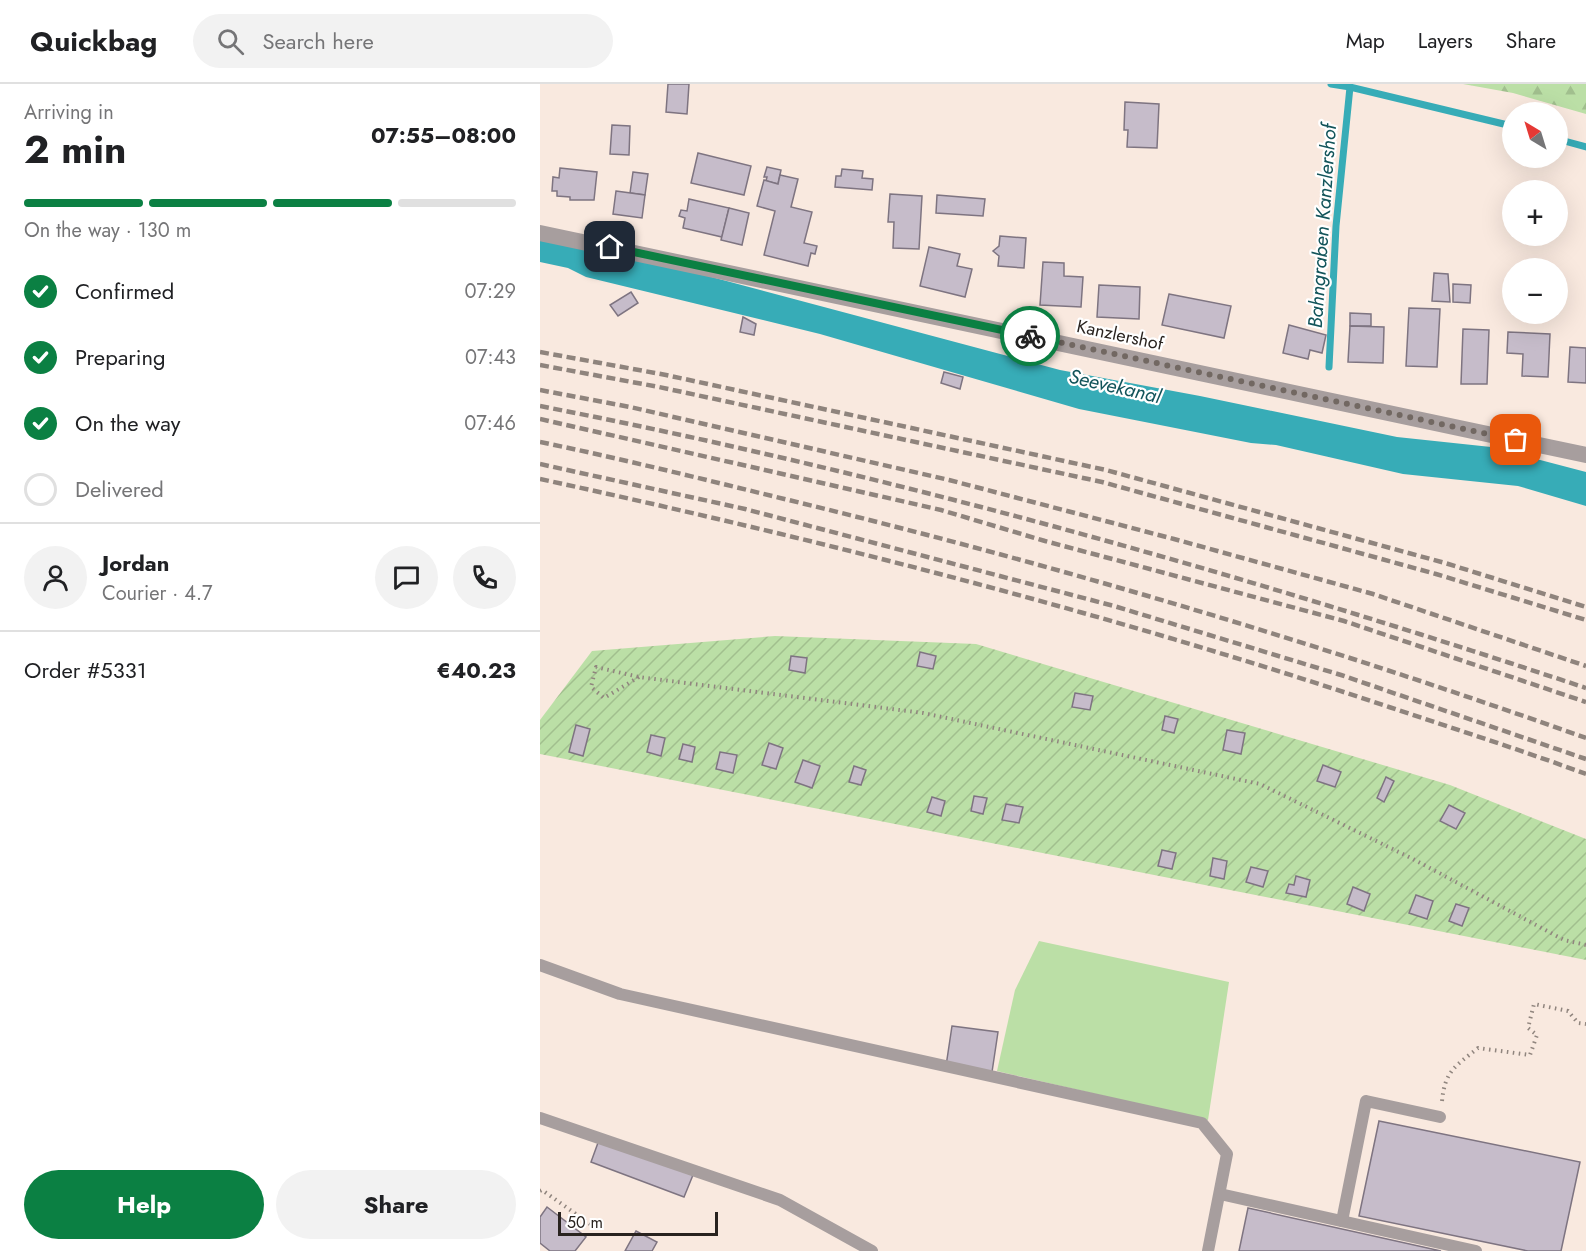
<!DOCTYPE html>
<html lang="en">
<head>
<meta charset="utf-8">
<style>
	:root { --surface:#fff; --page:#f2f2f2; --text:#202124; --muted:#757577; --line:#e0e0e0; --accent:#0b8043 }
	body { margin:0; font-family:Jost,sans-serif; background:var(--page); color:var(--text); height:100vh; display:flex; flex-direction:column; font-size:22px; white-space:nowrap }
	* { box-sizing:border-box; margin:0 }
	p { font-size:20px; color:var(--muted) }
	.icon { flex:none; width:33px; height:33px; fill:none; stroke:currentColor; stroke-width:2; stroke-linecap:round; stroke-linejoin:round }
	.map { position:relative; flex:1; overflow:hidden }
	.sheet { display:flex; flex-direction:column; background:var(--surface); width:540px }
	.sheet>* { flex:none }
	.needle { width:39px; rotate:322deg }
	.tools { position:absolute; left:962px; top:18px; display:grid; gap:12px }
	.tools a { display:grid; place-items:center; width:66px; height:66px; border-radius:50%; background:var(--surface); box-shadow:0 6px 24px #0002; font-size:30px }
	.scale { position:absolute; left:18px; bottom:15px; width:160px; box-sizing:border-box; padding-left:6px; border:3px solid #29231f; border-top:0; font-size:16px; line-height:21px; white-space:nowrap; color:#29231f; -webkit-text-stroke:4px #fff; paint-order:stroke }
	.pin { position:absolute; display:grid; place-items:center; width:51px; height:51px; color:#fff; margin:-26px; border-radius:12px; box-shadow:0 3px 9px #0006 }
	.courier { position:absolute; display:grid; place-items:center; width:60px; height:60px; margin:-30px; border:4px solid #0b8043; border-radius:50%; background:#fff; color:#222; box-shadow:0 2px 8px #0007 }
	.head em { font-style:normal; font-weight:700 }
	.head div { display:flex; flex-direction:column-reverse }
	.head { display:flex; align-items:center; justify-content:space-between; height:102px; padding:0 24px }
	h1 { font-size:39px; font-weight:700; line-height:45px }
	.bar { display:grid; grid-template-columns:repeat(4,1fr); gap:9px 6px; align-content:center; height:72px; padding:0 24px }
	.bar i { height:8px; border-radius:4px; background:var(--line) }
	.bar .current { background:var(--accent) }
	.bar p { grid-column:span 4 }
	.line { display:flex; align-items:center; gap:15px; padding:0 24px; border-top:2px solid var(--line) }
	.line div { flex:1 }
	.round { display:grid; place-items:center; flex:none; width:63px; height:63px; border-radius:32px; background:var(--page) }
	ol { padding:0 24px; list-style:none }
	li { display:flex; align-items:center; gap:18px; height:66px }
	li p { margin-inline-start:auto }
	li .icon { padding:6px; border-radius:50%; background:var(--accent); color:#fff; stroke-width:4 }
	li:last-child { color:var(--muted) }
	li i { width:33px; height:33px; border:3px solid var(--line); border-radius:50% }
	.button { display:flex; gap:12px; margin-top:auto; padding:12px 24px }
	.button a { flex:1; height:69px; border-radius:36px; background:var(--accent); color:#fff; font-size:24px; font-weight:700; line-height:69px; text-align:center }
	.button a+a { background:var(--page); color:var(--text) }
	header { display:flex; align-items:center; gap:36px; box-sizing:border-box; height:84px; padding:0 30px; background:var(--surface); border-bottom:2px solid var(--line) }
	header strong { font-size:28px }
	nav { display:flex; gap:33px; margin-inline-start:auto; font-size:21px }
	.search { width:420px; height:54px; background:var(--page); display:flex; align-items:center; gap:15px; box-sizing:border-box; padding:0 21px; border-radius:33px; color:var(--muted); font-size:22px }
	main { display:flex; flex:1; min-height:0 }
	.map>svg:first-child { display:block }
</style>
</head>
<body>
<header>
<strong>Quickbag</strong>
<div class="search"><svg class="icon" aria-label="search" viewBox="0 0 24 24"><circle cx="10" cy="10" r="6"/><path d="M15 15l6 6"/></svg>Search here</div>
<nav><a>Map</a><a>Layers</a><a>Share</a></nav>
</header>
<main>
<section class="sheet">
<div class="head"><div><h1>2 min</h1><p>Arriving in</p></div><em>07:55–08:00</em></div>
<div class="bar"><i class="current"></i><i class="current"></i><i class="current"></i><i></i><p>On the way · 130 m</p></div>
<ol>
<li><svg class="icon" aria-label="check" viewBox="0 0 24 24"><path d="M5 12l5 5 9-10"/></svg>Confirmed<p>07:29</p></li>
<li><svg class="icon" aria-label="check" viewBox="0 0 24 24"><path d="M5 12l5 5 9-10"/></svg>Preparing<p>07:43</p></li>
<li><svg class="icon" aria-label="check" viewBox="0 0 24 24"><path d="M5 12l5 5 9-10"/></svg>On the way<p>07:46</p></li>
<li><i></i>Delivered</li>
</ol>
<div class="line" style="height:108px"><a class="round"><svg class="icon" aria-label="person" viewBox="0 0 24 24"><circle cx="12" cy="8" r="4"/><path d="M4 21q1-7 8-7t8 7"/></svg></a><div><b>Jordan</b><p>Courier · 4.7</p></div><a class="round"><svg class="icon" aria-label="chat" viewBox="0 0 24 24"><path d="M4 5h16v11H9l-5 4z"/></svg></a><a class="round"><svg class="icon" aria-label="phone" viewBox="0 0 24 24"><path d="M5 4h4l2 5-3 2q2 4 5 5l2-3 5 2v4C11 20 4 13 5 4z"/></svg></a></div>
<div class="line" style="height:78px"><div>Order #5331</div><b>€40.23</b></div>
<div class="button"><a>Help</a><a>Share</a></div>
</section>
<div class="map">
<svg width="1046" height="1167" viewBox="0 0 1046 1167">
	<defs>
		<pattern id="forest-firs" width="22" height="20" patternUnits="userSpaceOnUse" patternTransform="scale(1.5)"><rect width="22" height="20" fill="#bbdfa6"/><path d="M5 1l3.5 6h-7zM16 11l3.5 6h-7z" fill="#a1bf8e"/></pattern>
		<pattern id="garden-furrows" width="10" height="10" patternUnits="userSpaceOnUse" patternTransform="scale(1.5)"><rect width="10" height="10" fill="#bbdfa6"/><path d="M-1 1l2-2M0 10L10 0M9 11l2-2" fill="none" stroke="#a1bf8e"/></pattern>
	</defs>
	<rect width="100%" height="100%" fill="#f9e9df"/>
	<!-- forest -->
	<path fill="url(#forest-firs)" d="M923 0H1046V30L973 9Z"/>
	<!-- garden -->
	<path fill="url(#garden-furrows)" d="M235 552 436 560 910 701 1046 755V876L0 670V636L52 567Z"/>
	<!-- pitch -->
	<path fill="#bbdfa6" d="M499 857 689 898 668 1036 457 987 475 906Z"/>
	<!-- water -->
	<path fill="#37acb7" d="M0 156 93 172 520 286 660 312 857 353 951 363 1046 388V422L978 402 863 390 736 361 711 359 539 325 280 250 46 193 28 184 0 178Z"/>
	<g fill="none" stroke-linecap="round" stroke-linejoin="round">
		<!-- stream -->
		<g stroke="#37acb7" stroke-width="7">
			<path d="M791 0 810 3"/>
			<path d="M1017 55 1046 63"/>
			<path d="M789 283 796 142 810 3 972 42"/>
		</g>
	</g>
	<!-- building -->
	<g fill="#c6bcca" stroke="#7e7481" stroke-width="1.5">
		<path d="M128 0H149L147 30 126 28Z"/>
		<path d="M585 18 619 20 617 64 587 63 588 46H584Z"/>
		<path d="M72 41 90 42 89 71 70 70Z"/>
		<path d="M158 69 211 82 204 111 151 99Z"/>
		<path d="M227 83 241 86 238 100 226 97 227 93H224Z"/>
		<path d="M20 84 57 88 54 116H30V113L17 112V107H12L13 93 19 94Z"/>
		<path d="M302 85 323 87 322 94 333 95 332 106 295 103 296 92H301Z"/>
		<path d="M93 88 108 90 105 111 90 109Z"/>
		<path d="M240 91 258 95 251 123 272 128 264 159 277 162 275 170 271 169 268 182 224 171 235 127 217 122 224 96 238 100Z"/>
		<path d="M76 107 105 111 102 134 73 130Z"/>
		<path d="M350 110 382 112 379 165 353 164 354 138H348Z"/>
		<path d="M397 111 445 115 443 132 396 129Z"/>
		<path d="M149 115 189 124 182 153 143 144 145 134 139 132 141 126 147 127Z"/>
		<path d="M189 124 209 129 202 161 181 156Z"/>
		<path d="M460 152 486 154 484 184 458 182 459 172 453 167 459 162Z"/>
		<path d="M389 163 420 170 417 182 432 185 425 213 380 202Z"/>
		<path d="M503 178 524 179V192L543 193 541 223 500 221Z"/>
		<path d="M894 189 908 190 910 218 892 217Z"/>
		<path d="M913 200 931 201 930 219 913 218Z"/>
		<path d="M559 201 600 203 599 235 557 233Z"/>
		<path d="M91 208 98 219 78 232 70 221Z"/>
		<path d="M629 210 691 222 684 254 622 241Z"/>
		<path d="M869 224 900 225 897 283 866 282Z"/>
		<path d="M810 229 831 230V242H810Z"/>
		<path d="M203 233 216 240 214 251 200 248Z"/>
		<path d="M749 241 786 251 782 269 770 266 768 275 743 269Z"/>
		<path d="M810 242 844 243 843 279 808 278Z"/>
		<path d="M923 245 949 246 947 300H921Z"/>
		<path d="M968 248 1010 250 1008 293 982 292 983 270 967 269Z"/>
		<path d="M1030 263 1046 264V299L1028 298Z"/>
		<path d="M404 288 423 293 420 305 401 299Z"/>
		<path d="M380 568 396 572 393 585 377 582Z"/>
		<path d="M251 572 267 574 265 589 249 586Z"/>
		<path d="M535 609 553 612 550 626 532 623Z"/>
		<path d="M625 632 638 635 634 649 622 646Z"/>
		<path d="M36 641 50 645 43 672 29 668Z"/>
		<path d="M687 646 705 649 701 670 683 666Z"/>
		<path d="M111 651 125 654 121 672 107 668Z"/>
		<path d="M229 659 243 664 236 685 222 681Z"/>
		<path d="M143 660 155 663 152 678 139 675Z"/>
		<path d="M180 668 197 671 193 689 176 685Z"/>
		<path d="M263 676 280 682 272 704 255 698Z"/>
		<path d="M783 681 801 688 795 703 777 697Z"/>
		<path d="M314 682 326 686 321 701 309 698Z"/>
		<path d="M846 693 854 697 844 718 837 714Z"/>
		<path d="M434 712 447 714 443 730 431 727Z"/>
		<path d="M392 713 405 717 401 732 387 728Z"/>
		<path d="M466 720 483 723 479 739 462 736Z"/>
		<path d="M909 721 925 729 916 745 900 737Z"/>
		<path d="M622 766 636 769 632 785 618 782Z"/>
		<path d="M673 774 687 777 684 795 670 792Z"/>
		<path d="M711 783 728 787 723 803 706 798Z"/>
		<path d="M756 792 770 796 766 813 746 809 749 800 754 801Z"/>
		<path d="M813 803 830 810 824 827 807 820Z"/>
		<path d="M876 811 893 817 887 835 869 829Z"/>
		<path d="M916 820 929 824 922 842 909 837Z"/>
		<path d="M412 942 458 948 452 988 406 982Z"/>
		<path d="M839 1037 1040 1078 1021 1167H988L819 1132Z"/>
		<path d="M59 1056 153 1091 144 1113 51 1078Z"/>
		<path d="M7 1123 46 1153 35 1167H10L0 1159V1133Z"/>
		<path d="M708 1124 901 1167H699Z"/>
		<path d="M96 1147 117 1158 112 1167H85Z"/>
	</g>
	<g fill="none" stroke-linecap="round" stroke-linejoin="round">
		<!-- path -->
		<g stroke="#90857e" stroke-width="4" stroke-dasharray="1.5 4.5" stroke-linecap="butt">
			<path d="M99 593 64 614 51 603 56 583 99 593 383 629 720 700 873 775 1024 856 1046 861"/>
			<path d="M902 1017C905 986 916 982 938 964L990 971 997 951 988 944 994 920 1028 927 1038 939 1046 940"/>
			<path d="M0 1107 2 1106 50 1140"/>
		</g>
		<!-- service -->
		<g stroke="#a79e9e" stroke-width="12">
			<path d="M0 881 80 910 662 1039 687 1070 668 1167"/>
			<path d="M0 1034 240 1116 332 1167"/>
			<path d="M680 1110 936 1167"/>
			<path d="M802 1137 826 1017 900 1033"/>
		</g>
		<!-- minor -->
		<path stroke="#a79e9e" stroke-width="16" d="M0 149 1046 371"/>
		<!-- rail -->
		<g stroke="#8f847d" stroke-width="4.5" stroke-dasharray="9 4.5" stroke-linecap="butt">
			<path d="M0 268 126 291 566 386 905 479 1046 523"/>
			<path d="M0 281 119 303 562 398 896 490 1046 536"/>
			<path d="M0 306 90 323 409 396 634 455 833 510 1046 582"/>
			<path d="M0 322C355 391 703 490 1046 604"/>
			<path d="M0 335 401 426 505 457 804 537 1046 618"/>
			<path d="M0 358C88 376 174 398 261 419 527 484 788 562 1046 654"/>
			<path d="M0 380 205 425 574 522 801 591 1046 675"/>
			<path d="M0 395C287 457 571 530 849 623 915 645 981 666 1046 690"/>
		</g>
	</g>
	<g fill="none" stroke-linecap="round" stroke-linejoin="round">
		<!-- done -->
		<path stroke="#726862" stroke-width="6" stroke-dasharray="0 10.8" d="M490 252 976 356"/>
		<!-- route -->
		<path stroke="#0b8043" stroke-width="8" d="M70 163 490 252"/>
	</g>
	<g text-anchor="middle" stroke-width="4.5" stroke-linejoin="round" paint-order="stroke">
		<!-- street labels -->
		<g font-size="18" fill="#29231f" stroke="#fff">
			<text transform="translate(580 251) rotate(12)" y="6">Kanzlershof</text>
		</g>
		<!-- water labels -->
		<g font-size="20" font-style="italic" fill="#12545a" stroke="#fff">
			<text transform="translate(782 142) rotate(-86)" y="7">Bahngraben Kanzlershof</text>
			<text transform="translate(575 302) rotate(13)" y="7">Seevekanal</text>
		</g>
	</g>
</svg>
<div class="tools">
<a><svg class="needle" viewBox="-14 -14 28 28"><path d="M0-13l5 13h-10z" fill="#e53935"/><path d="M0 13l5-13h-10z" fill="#757577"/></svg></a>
<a>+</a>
<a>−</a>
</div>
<div class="scale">50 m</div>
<div class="pin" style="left:976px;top:356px;background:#ea580c"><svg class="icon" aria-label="bag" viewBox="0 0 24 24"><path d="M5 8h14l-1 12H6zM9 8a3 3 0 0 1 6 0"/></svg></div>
<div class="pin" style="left:70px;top:163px;background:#1f2937"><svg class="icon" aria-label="home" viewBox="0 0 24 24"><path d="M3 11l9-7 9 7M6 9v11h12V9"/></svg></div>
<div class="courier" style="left:490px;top:252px"><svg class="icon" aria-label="bike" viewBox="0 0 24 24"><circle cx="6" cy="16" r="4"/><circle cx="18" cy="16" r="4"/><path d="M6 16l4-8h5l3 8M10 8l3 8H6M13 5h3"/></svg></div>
</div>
</main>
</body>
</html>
